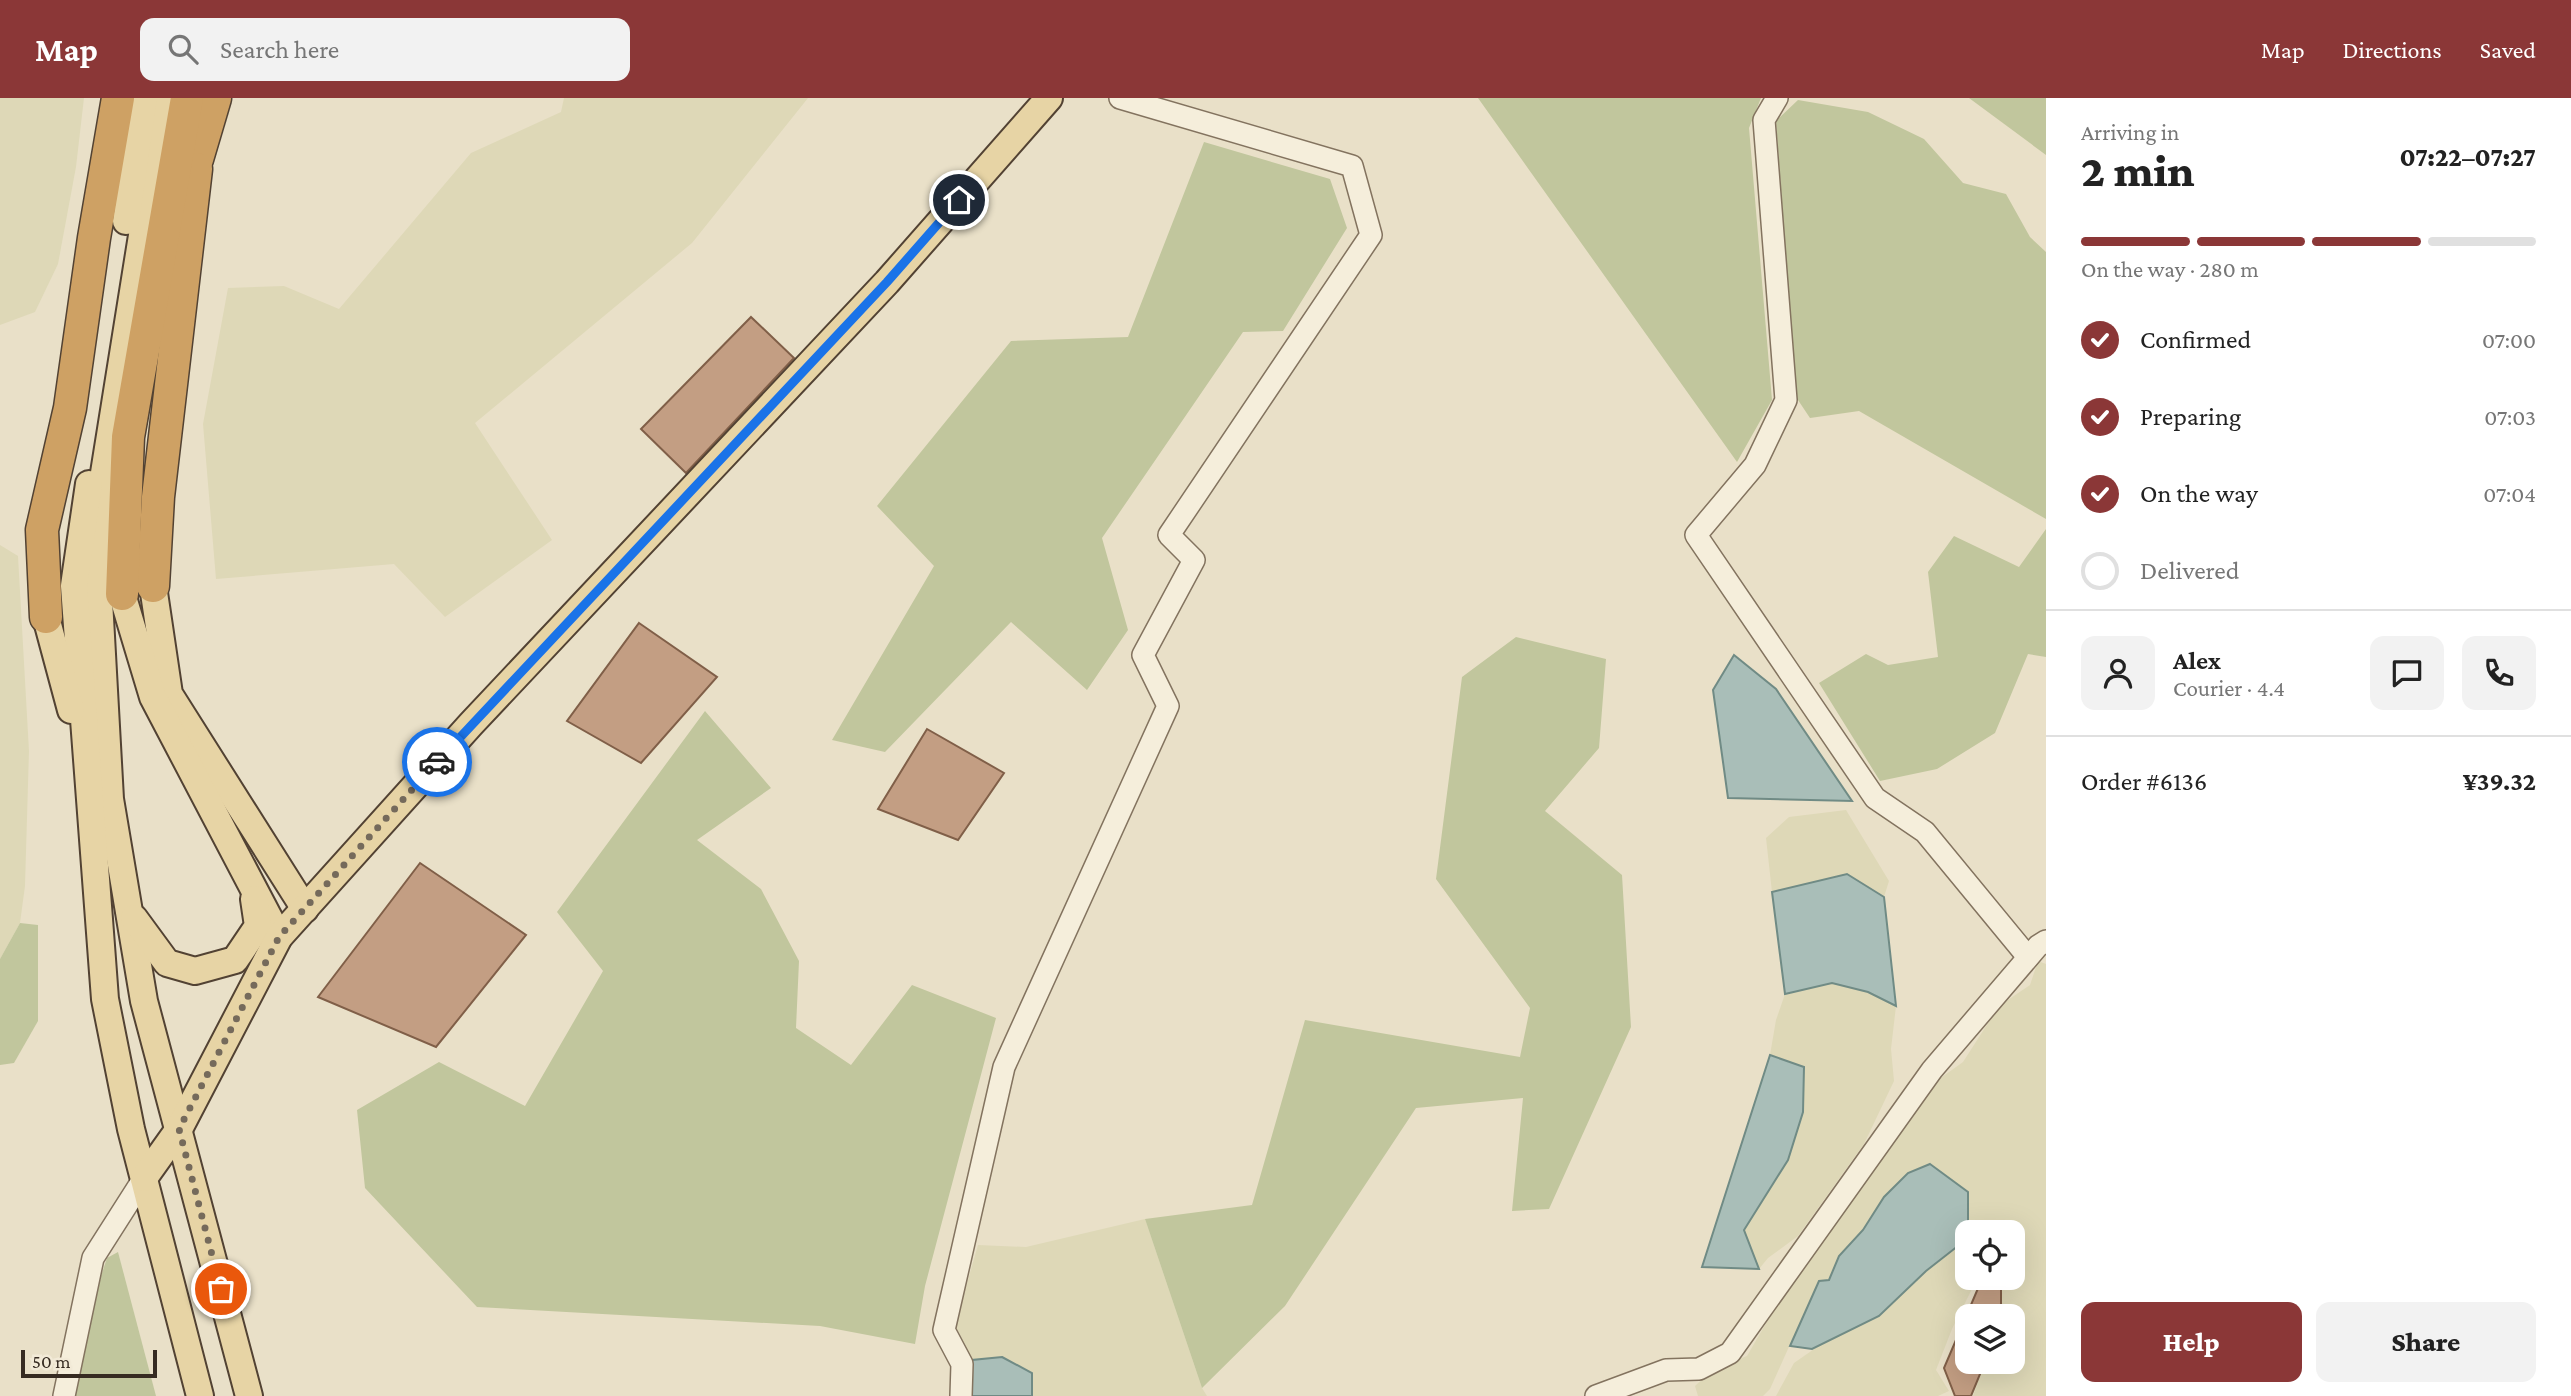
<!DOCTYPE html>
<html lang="en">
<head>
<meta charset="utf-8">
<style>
	:root { --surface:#fff; --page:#f2f2f2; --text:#222; --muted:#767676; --line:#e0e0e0; --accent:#8b3737 }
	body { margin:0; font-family:"Crimson Pro",serif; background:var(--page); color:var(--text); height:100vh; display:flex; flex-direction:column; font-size:26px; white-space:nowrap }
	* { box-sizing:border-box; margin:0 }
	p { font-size:23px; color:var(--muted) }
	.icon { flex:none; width:38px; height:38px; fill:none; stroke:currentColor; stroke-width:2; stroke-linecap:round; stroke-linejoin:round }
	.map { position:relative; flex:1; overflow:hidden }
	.drawer { display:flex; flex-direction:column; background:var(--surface); width:525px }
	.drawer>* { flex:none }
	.controls { position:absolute; left:1955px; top:1122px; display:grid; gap:14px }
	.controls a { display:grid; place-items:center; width:70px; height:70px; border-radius:14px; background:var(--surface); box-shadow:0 7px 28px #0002; font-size:35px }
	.scale { position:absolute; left:21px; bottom:18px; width:136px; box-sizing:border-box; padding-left:7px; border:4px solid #362b21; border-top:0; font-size:19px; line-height:24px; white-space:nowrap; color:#362b21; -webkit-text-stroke:5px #f2ead7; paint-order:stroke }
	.pin { position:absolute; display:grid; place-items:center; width:60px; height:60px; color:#fff; margin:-30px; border:4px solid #fff; border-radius:50%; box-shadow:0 2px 7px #0007 }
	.courier { position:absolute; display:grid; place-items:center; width:70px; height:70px; margin:-35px; border:5px solid #1a73e8; border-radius:50%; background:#fff; color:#222; box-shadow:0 2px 9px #0007 }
	.overview em { font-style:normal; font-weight:800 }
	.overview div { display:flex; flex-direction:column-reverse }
	.overview { display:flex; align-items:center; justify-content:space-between; height:119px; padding:0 35px }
	h1 { font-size:46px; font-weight:800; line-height:52px }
	.bar { display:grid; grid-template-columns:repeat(4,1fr); gap:10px 7px; align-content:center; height:84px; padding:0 35px }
	.bar i { height:9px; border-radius:5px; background:var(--line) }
	.bar .active { background:var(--accent) }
	.bar p { grid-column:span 4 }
	.line { display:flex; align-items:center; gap:18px; padding:0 35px; border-top:2px solid var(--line) }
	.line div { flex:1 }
	.round { display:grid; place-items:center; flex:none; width:74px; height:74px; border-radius:14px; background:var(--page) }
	ol { padding:0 35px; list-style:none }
	li { display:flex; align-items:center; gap:21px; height:77px }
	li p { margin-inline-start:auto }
	li .icon { padding:7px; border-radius:50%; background:var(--accent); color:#fff; stroke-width:4 }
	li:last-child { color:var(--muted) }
	li i { width:38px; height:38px; border:4px solid var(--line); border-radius:50% }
	.cta { display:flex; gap:14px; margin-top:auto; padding:14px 35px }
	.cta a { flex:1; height:80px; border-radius:14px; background:var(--accent); color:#fff; font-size:28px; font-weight:800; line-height:80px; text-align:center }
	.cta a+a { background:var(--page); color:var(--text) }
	header { display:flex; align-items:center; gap:42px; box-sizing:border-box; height:98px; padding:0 35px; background:var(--accent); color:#fff }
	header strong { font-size:33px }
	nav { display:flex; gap:38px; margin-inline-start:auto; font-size:24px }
	.search { width:490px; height:63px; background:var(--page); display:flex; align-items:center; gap:18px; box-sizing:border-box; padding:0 24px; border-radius:14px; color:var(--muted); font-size:26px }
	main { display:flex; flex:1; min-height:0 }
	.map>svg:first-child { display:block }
</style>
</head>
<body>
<header>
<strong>Map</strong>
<div class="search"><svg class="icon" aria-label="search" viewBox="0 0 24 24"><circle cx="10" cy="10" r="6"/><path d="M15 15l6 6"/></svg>Search here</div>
<nav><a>Map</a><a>Directions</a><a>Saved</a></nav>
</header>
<main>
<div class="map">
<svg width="2046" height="1298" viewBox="0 0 2046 1298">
	<rect width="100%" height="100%" fill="#e9e0c8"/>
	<!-- farmland -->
	<g fill="#ded8b7">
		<path d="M0 0H84L76 69 58 166 35 214 0 227Z"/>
		<path d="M564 0H808L692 145 475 325 552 442 445 519 394 466 216 481 203 326 228 190 284 188 339 211 471 55 561 14Z"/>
		<path d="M0 447 18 458 29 653 25 788 20 825 0 861Z"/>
		<path d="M1846 712 1889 783 1884 799 1847 776 1772 794 1766 740 1789 719Z"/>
		<path d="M2038 863 2046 866V1298H1973L1985 1264H2012V1218H2001V1190L1989 1180H2012V1134H1976L1968 1124V1094L1884 1099 1863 1132 1839 1158 1829 1182 1818 1184 1770 1291 1763 1298H1698L1695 1288 1712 1272 1747 1258 1783 1196 1917 997 1963 964 1999 908 2030 887Z"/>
		<path d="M1832 885 1868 894 1896 908 1891 951 1894 983 1864 1046 1798 1138 1768 1160 1759 1171 1744 1132 1788 1062 1804 969 1770 957 1776 922 1785 896Z"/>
		<path d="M1145 1121 1202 1290 1207 1298H1032V1275L1002 1259 972 1262 955 1227 978 1147 1026 1149Z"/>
		<path d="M1963 1144 1967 1149V1180H1974L1973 1189 1952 1231 1936 1272 1949 1293 1938 1298H1776L1794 1265 1926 1173Z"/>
	</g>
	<!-- green -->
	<g fill="#c1c69d">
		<path d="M1478 0H1761L1749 30 1772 302 1737 364Z"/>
		<path d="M1969 0H2046V57Z"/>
		<path d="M1798 2 1868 14 1924 41 1963 85 2006 96 2030 139 2046 154V421L1859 313 1810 320 1796 299 1776 23Z"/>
		<path d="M1204 44 1330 81 1347 130 1283 233 1243 234 1102 440 1128 532 1087 592 1011 524 885 654 832 642 934 468 877 408 1011 243 1128 239Z"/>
		<path d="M2046 431V559L2028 556 1995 635 1937 671 1880 683 1819 585 1866 556 1888 567 1938 559 1928 474 1954 438 2019 469Z"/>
		<path d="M1516 539 1606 561 1599 650 1545 713 1622 777 1631 929 1549 1111 1512 1113 1523 1000 1416 1010 1285 1208 1202 1290 1145 1121 1252 1107 1305 922 1520 959 1530 910 1436 781 1462 579Z"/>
		<path d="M705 613 771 690 697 742 761 791 799 863 796 930 851 967 912 887 996 920 925 1188 915 1246 820 1228 477 1209 365 1090 357 1012 439 964 525 1008 603 873 557 814Z"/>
		<path d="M20 825 38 827V923L14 965 0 967V861Z"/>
		<path d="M118 1154 156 1298H73L101 1178 107 1160Z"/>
	</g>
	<!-- water -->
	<g fill="#a9beb8" stroke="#708b85" stroke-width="2">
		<path d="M1734 557 1776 591 1852 703 1728 700 1713 592Z"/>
		<path d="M1847 776 1884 799 1896 908 1868 894 1832 885 1785 896 1772 794Z"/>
		<path d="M1770 957 1804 969 1803 1014 1788 1062 1744 1132 1759 1171 1702 1169Z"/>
		<path d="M1930 1066 1968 1094V1124L1963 1144 1926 1173 1879 1218 1812 1251 1790 1248 1819 1183 1829 1182 1839 1158 1863 1132 1884 1099 1908 1075Z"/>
		<path d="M1002 1259 1032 1275V1298H970L972 1262Z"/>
	</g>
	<!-- building -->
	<g fill="#c39e83" stroke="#805f48" stroke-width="2">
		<path d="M751 219 794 260 686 375 641 331Z"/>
		<path d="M639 525 717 579 641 665 567 623Z"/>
		<path d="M927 631 1004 675 958 742 878 711Z"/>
		<path d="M420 765 526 837 436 949 318 899Z"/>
		<path d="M1979 1188 1989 1191 2001 1190V1218H1967V1264H1985L1971 1298H1955L1944 1270Z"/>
	</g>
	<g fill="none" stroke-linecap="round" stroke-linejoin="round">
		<defs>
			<g id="minor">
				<path d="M1777 0 1764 22 1786 302 1755 367 1696 437 1875 700 1925 734 2028 859"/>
				<path d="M64 1298 93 1160 144 1080"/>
				<path d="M961 1298 962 1266 944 1232 1004 969 1168 608 1143 557 1194 462 1169 437 1371 137 1352 68 1120 0"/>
				<path d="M1596 1298 1666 1272 1699 1271 1730 1255 1932 972 2038 848 2046 843"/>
			</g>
			<g id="major">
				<path d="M164 0 104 375 99 502 110 701 144 903 249 1298"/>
				<path d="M126 123 144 0"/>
				<path d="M89 386 74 488 105 901 131 1031 200 1298"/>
				<path d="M153 488 169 596 305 811"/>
				<path d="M122 496 153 599 279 839"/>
				<path d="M46 519 71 612"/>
				<path d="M134 820 167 865 195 873 235 862 258 828 254 801"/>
				<path d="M144 1080 179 1031 279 839 471 626 887 184 1049 0"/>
			</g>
			<g id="highway">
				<path d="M197 61 215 0"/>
				<path d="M153 488 158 399 196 71"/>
				<path d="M122 496 128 339 187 0"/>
				<path d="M46 519 42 432 70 310 94 140 118 0"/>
			</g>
		</defs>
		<!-- minor casing -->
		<use href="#minor" stroke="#83735f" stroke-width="24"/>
		<!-- major casing -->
		<use href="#major" stroke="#524233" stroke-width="30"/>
		<!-- highway casing -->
		<use href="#highway" stroke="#524233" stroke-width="35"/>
		<!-- minor -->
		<use href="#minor" stroke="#f5eedb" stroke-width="21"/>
		<!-- major -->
		<use href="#major" stroke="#e7d4a5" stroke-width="26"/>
		<!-- highway -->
		<use href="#highway" stroke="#cea164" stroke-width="32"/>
	</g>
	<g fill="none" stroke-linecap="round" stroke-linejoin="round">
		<!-- done -->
		<path stroke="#756a5b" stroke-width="7" stroke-dasharray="0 12.6" d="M221 1191 179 1031 279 839 437 664"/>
		<!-- route -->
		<path stroke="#1a73e8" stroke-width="9" d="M437 664 887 184 959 102"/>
	</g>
</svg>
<div class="controls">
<a><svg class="icon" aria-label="locate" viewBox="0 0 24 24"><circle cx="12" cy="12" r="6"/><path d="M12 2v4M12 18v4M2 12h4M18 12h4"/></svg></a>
<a><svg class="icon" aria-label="layers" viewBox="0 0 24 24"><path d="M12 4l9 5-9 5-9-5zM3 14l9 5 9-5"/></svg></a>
</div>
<div class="scale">50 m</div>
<div class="pin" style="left:221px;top:1191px;background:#ea580c"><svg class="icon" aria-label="bag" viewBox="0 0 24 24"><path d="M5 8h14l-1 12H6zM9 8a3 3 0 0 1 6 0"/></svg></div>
<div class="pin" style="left:959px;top:102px;background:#1f2937"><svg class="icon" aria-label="home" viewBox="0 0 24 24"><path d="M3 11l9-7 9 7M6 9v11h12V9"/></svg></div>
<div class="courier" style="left:437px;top:664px"><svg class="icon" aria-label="car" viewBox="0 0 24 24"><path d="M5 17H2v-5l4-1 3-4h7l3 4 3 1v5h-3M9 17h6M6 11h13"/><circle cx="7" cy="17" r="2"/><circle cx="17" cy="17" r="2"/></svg></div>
</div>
<section class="drawer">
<div class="overview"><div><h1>2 min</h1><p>Arriving in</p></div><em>07:22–07:27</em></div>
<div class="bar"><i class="active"></i><i class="active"></i><i class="active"></i><i></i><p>On the way · 280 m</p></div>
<ol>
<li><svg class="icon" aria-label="check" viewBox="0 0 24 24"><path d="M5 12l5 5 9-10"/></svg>Confirmed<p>07:00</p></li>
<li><svg class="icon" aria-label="check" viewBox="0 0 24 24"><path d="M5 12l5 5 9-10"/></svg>Preparing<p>07:03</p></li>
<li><svg class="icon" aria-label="check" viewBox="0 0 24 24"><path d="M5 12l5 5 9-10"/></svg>On the way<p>07:04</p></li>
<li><i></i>Delivered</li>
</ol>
<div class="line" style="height:126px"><a class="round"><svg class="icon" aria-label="person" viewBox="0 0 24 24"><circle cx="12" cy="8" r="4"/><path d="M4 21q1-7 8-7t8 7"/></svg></a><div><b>Alex</b><p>Courier · 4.4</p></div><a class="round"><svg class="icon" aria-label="chat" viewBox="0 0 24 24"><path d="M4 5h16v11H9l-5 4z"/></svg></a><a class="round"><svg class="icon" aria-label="phone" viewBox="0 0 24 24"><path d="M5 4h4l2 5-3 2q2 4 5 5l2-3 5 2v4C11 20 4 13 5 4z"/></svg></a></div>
<div class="line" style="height:91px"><div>Order #6136</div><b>¥39.32</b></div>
<div class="cta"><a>Help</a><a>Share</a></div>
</section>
</main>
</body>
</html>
